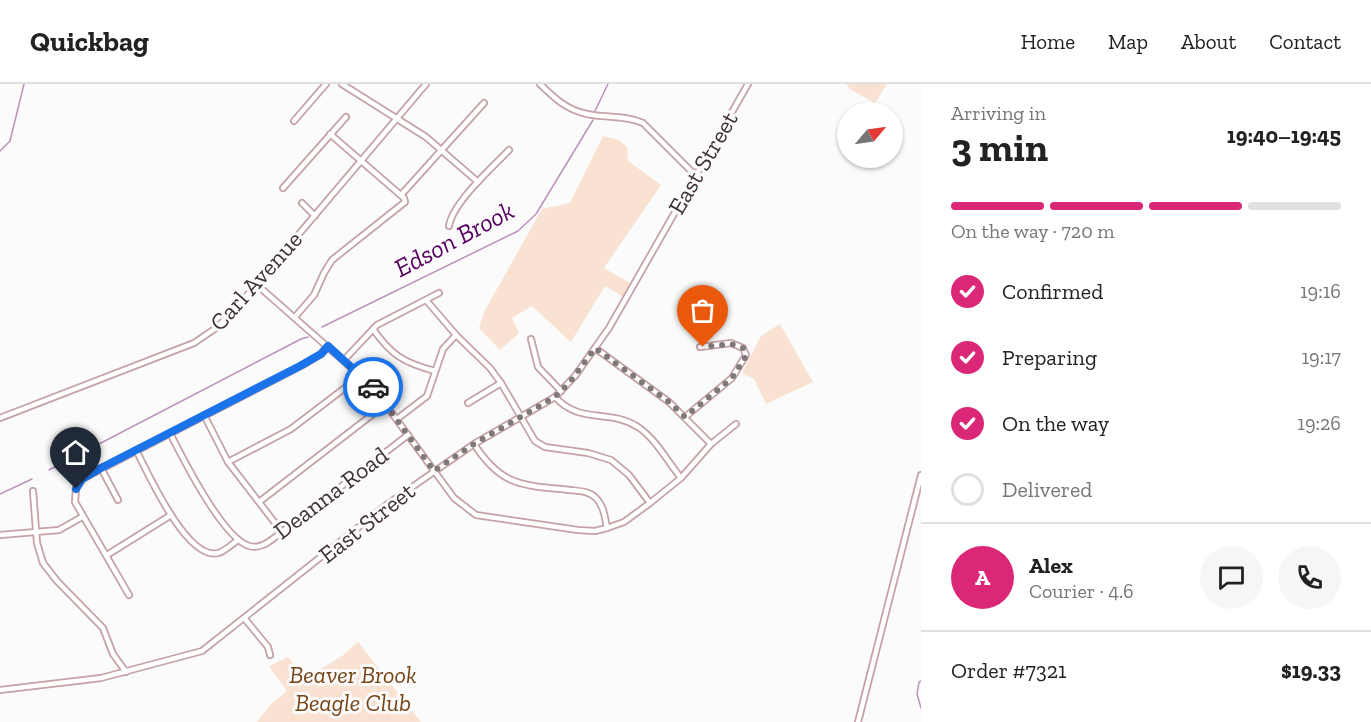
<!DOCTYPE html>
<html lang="en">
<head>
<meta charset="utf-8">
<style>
	:root { --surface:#fff; --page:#f6f6f6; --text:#222; --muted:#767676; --line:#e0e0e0; --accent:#db2777 }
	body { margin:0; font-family:"Zilla Slab",serif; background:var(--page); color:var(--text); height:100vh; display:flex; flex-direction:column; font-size:22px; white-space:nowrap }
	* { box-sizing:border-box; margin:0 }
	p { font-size:20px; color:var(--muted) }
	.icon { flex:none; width:33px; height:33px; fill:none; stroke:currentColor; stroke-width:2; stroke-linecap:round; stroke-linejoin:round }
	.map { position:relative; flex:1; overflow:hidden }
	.details { display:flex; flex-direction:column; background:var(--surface); width:450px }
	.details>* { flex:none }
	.needle { width:39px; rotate:61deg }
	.buttons { position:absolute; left:837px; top:18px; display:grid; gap:12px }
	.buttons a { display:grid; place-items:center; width:66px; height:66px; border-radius:50%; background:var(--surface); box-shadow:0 2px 4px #0004; font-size:30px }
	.pin { position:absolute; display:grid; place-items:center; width:51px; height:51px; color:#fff; margin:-62px -26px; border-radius:50% 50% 50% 0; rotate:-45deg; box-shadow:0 0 6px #0007 }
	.pin .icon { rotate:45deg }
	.courier { position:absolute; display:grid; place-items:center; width:60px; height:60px; margin:-30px; border:4px solid #1a73e8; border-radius:50%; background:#fff; color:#222; box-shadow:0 2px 8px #0007 }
	.head em { font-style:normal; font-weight:800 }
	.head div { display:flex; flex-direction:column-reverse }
	.head { display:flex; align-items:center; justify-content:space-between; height:102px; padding:0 30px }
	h1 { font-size:39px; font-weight:800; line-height:45px }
	.bar { display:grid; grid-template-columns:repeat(4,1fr); gap:9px 6px; align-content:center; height:72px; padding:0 30px }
	.bar i { height:8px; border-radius:4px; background:var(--line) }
	.bar .current { background:var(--accent) }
	.bar p { grid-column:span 4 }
	.line { display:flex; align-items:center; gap:15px; padding:0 30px; border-top:2px solid var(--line) }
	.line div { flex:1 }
	.round { display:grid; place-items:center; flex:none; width:63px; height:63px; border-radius:32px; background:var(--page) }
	ol { padding:0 30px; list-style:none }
	li { display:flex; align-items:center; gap:18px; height:66px }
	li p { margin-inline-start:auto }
	li .icon { padding:6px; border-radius:50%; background:var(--accent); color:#fff; stroke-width:4 }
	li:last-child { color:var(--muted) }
	li i { width:33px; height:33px; border:3px solid var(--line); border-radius:50% }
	header { display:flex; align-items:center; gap:36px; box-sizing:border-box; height:84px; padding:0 30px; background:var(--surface); border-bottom:2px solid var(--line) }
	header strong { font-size:28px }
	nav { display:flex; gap:33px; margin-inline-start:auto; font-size:21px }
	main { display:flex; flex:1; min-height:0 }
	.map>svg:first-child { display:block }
</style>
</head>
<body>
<header>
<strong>Quickbag</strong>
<nav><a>Home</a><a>Map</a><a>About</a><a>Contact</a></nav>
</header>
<main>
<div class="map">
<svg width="921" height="638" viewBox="0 0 921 638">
	<rect width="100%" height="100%" fill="#fbfbfb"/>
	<!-- green -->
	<g fill="#f9e2d1">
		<path d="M846 0H887L875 19 850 5Z"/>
		<path d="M603 52 619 56 627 63 628 77 661 101 604 184 630 199 624 213 605 202 571 258 532 222 512 234 519 249 500 266 479 244 485 226 542 125 570 119Z"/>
		<path d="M780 240 813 298 766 320 754 295 742 289 761 252Z"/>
		<path d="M358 558 421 638H257L270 621 287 607 269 582 288 573 304 595 342 572Z"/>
	</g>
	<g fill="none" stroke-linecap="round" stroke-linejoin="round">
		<!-- stream -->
		<g stroke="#bc92bc" stroke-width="1.5">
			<path d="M595 27 608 0"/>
			<path d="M0 67 10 57 24 0"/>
			<path d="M322 243 518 147 536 130 593 36"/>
			<path d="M49 386 301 255 308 253"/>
			<path d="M0 410 32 395"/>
			<path d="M921 597 919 598 917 610 921 624"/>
		</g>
		<defs>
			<g id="minor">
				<path d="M342 0 426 53 478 98"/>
				<path d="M540 0C554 14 567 26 587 30 605 34 625 31 643 39L696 92"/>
				<path d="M294 37 326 0"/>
				<path d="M283 104 346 33"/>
				<path d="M401 111 484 19"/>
				<path d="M302 119 315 132"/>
				<path d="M449 142C453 118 492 84 509 66"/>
				<path d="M256 200 372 302 454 414 476 431 578 446 595 447 607 444 624 438 650 419 681 394 711 360 736 340"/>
				<path d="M426 216 456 251 490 284 501 299 535 357 545 363 588 369 611 376 629 391 650 419"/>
				<path d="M295 233 314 211 324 189 332 176 405 118 404 114 330 50"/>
				<path d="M373 245C391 271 404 279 435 287"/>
				<path d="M531 255 538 283 561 307"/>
				<path d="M595 264 669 318 711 360"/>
				<path d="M344 276 377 241 439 209"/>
				<path d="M555 313C581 341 608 324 638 343 656 355 667 377 681 394"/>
				<path d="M468 319 501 299"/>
				<path d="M204 331 228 378 282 448"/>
				<path d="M685 333 732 294 746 271 743 264 731 259 700 263"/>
				<path d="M0 334 194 259 216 244 233 228 426 0"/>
				<path d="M397 335 427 312 443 265 456 251"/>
				<path d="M170 349C183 375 223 454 249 462 262 466 272 455 282 448L408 351"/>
				<path d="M474 360C502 403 522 401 570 406 579 407 589 407 596 414 604 422 605 434 607 444"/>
				<path d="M136 366C148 389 187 477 218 469 224 468 232 460 238 456"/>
				<path d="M228 378 291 345 350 300 358 289"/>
				<path d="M101 384 118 416"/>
				<path d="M33 407 37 459 43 479 57 497 103 544 113 570 126 588"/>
				<path d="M259 418 386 320"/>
				<path d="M0 451 59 446 82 433"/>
				<path d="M107 471 171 431"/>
				<path d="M129 511 75 418 76 404 82 395 301 282 321 270 328 262"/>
				<path d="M245 535 268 563 270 571"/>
				<path d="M0 606 101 594 202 567 389 419 474 360 555 313 575 292 609 244 748 0"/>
				<path d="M858 638 921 391"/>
			</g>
		</defs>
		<!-- minor casing -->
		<use href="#minor" stroke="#c4a2a6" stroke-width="8"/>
		<!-- minor -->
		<use href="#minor" stroke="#fff" stroke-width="4.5"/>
	</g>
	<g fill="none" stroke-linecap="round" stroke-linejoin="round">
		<!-- done -->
		<path stroke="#817879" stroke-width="6" stroke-dasharray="0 10.8" d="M373 303 434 387 474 360 555 313 570 298 595 264 669 318 685 333 732 294 746 272 743 264 731 260 703 263"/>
		<!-- route -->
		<path stroke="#1a73e8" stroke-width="8" d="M76 405 82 395 101 384 300 282 321 270 328 262 373 303"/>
	</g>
	<g text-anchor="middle" stroke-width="6" stroke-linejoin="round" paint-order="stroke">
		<!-- street labels -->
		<g font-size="24" fill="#3f3133" stroke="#fbfbfb">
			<text transform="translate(703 79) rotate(-60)" y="8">East Street</text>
			<text transform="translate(256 197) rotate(-48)" y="8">Carl Avenue</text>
			<text transform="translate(331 409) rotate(-37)" y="8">Deanna Road</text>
			<text transform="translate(367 439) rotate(-38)" y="8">East Street</text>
		</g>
		<!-- park labels -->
		<g font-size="24" font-style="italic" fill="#774415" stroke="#fbfbfb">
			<text x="353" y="599">Beaver Brook<tspan x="353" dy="28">Beagle Club</tspan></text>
		</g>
		<!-- water labels -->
		<g font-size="26" font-style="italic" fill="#55005f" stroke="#fbfbfb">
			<text transform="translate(454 155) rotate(-28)" y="9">Edson Brook</text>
		</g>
	</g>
</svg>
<div class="buttons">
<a><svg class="needle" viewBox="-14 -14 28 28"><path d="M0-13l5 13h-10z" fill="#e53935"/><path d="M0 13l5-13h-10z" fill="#767676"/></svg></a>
</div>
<div class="pin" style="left:703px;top:263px;background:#ea580c"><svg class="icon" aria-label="bag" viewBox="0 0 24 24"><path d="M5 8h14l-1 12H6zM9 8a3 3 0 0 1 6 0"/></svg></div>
<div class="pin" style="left:76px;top:405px;background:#1f2937"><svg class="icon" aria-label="home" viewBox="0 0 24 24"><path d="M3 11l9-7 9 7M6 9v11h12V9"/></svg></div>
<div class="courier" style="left:373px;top:303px"><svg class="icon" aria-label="car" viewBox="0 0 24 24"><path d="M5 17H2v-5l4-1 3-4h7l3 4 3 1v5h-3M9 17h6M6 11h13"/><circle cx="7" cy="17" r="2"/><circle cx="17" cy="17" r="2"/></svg></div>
</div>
<section class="details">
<div class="head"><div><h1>3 min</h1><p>Arriving in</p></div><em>19:40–19:45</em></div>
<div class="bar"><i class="current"></i><i class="current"></i><i class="current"></i><i></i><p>On the way · 720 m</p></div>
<ol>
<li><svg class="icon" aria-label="check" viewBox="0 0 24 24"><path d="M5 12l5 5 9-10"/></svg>Confirmed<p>19:16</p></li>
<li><svg class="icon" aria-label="check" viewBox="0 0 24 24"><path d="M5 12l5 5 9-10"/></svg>Preparing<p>19:17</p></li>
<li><svg class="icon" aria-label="check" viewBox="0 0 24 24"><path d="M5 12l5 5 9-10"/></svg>On the way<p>19:26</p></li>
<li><i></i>Delivered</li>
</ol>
<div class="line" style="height:108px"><b class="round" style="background:var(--accent);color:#fff">A</b><div><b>Alex</b><p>Courier · 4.6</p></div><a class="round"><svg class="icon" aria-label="chat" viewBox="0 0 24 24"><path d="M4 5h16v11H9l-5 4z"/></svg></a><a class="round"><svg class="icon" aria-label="phone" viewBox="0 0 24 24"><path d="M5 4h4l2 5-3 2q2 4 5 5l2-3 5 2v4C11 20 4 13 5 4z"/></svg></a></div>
<div class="line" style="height:78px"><div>Order #7321</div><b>$19.33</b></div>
</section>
</main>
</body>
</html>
